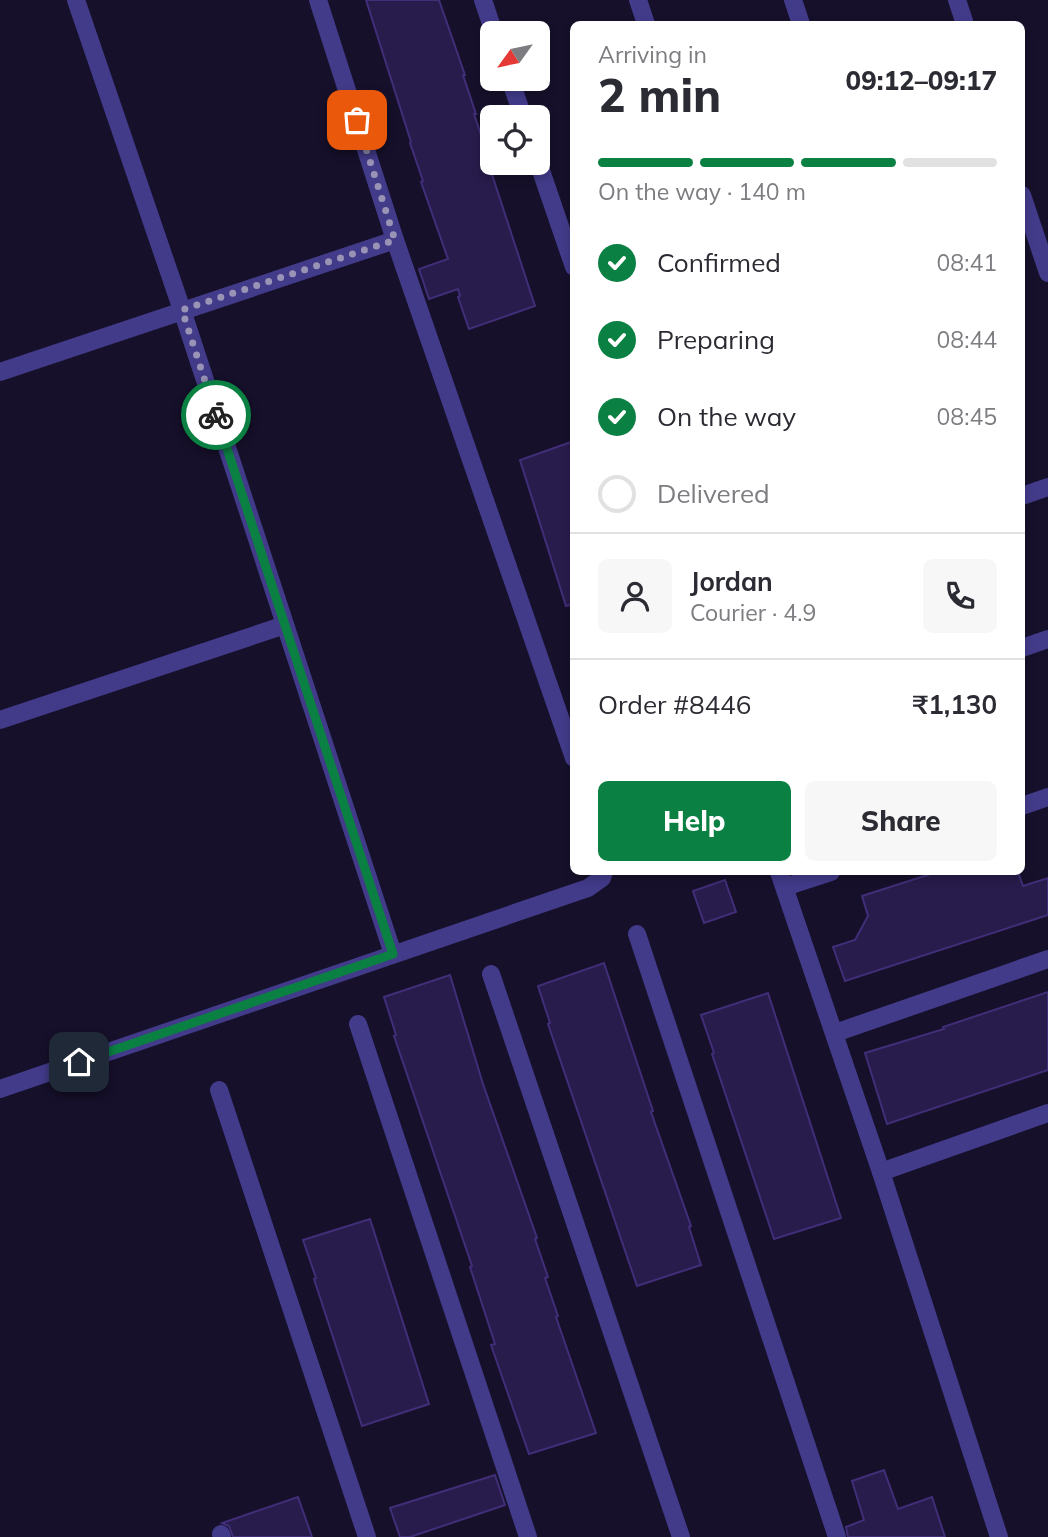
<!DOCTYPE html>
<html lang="en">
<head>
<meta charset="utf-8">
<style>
	:root { --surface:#fff; --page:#f7f7f7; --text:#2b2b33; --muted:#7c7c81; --line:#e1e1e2; --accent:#0b8043 }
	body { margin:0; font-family:Mulish,sans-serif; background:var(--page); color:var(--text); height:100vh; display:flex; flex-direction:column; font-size:26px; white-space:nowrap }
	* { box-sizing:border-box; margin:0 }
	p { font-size:23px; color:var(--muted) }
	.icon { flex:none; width:38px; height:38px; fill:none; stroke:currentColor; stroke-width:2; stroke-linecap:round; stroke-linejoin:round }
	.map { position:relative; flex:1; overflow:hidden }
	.sheet { position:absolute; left:570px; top:21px; width:455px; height:854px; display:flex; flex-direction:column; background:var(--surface); border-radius:10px; box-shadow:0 4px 10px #0003 }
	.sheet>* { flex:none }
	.needle { width:46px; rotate:237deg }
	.controls { position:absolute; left:480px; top:21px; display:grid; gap:14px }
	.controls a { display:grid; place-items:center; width:70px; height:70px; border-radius:10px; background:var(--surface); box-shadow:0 4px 10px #0003; font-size:35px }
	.pin { position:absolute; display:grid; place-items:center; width:60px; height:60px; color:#fff; margin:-30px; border-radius:14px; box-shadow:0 4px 10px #0006 }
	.courier { position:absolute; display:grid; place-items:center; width:70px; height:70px; margin:-35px; border:5px solid #0b8043; border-radius:50%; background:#fff; color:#222; box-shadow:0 2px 9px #0007 }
	.headline em { font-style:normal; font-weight:800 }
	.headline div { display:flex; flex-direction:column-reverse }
	.headline { display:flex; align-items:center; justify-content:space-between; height:119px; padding:0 28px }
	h1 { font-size:46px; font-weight:800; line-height:52px }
	.bar { display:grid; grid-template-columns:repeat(4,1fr); gap:10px 7px; align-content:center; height:84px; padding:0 28px }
	.bar i { height:9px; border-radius:5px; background:var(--line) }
	.bar .selected { background:var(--accent) }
	.bar p { grid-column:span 4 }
	.line { display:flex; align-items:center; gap:18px; padding:0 28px; border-top:2px solid var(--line) }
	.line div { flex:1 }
	.round { display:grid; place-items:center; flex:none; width:74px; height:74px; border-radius:10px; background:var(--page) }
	ol { padding:0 28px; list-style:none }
	li { display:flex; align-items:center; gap:21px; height:77px }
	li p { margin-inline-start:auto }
	li .icon { padding:7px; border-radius:50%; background:var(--accent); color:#fff; stroke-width:4 }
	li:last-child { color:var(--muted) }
	li i { width:38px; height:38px; border:4px solid var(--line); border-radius:50% }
	.primary-button { display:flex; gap:14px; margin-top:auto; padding:14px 28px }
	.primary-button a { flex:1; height:80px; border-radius:10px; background:var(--accent); color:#fff; font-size:28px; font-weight:800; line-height:80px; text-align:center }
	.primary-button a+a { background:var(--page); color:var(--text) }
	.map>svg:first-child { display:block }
</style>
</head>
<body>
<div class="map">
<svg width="1048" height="1537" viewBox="0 0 1048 1537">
	<rect width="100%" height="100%" fill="#16102b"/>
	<!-- building -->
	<g fill="#281c4c" stroke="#412e78" stroke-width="2">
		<path d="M366 0H439L465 75H463L476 114H474L487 153H485L535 306 469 329 458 297 460 296 458 289 429 299 419 269 448 259 421 182 423 181 410 143 411 142Z"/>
		<path d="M574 441V604L566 606 520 460Z"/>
		<path d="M937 872H1018L1023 886 1048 878V915L845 981 833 947 855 940 868 916 862 896Z"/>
		<path d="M725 880 736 912 704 923 693 891Z"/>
		<path d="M604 963 653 1111 651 1112 691 1226 689 1227 701 1265 637 1286 548 1024 550 1023 538 986Z"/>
		<path d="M450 975 483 1084 537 1238 535 1239 548 1277 545 1278 558 1316 556 1317 596 1433 529 1454 491 1345 495 1344 470 1267 472 1266 394 1036 396 1035 384 997Z"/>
		<path d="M1048 992V1070L887 1124 865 1053 944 1029 943 1027Z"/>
		<path d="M768 993 841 1218 774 1239 712 1054 714 1053 701 1015Z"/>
		<path d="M370 1219 429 1404 362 1426 314 1279 316 1278 303 1240Z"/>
		<path d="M884 1470 898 1509 932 1497 945 1537H848L846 1527 864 1520 852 1481Z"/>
		<path d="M495 1475 505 1505 410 1537H400L390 1508Z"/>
		<path d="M298 1497 312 1537H233L229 1526 222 1523Z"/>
	</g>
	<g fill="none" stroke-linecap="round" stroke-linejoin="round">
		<!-- street -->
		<g stroke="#423b8a" stroke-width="18">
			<path d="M76 0 182 310 393 954"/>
			<path d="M318 0 395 240 574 758"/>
			<path d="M483 0 494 33"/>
			<path d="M638 0 646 24"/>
			<path d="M793 0 801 24"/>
			<path d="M957 0 965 24"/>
			<path d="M510 79 523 117"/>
			<path d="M537 159 574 267"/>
			<path d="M1022 195 1048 273"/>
			<path d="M0 372 395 240"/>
			<path d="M1022 496 1048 487"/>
			<path d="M1022 648 1048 639"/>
			<path d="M0 720 285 625"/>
			<path d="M1022 806 1048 797"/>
			<path d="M779 872 881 1172 999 1537"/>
			<path d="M785 887 831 872"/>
			<path d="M637 934 837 1537"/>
			<path d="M491 974 681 1537"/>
			<path d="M358 1024 528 1537"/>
			<path d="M835 1033 1048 959"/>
			<path d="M0 1089 588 888 602 878 604 872"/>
			<path d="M219 1090 367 1537"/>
			<path d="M881 1172 1048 1113"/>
			<path d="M221 1534 222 1537"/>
		</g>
	</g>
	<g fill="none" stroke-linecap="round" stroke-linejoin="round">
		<!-- done -->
		<path stroke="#9993b5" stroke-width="7" stroke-dasharray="0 12.6" d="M216 415 182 310 395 240 357 120"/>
		<!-- route -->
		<path stroke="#0b8043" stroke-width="9" d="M79 1062 393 954 216 415"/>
	</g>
</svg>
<div class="controls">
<a><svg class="needle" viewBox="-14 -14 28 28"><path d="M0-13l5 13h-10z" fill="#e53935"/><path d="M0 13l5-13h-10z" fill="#7c7c81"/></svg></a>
<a><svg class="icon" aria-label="locate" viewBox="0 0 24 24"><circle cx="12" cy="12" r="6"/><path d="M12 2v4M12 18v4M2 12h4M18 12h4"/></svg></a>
</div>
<div class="pin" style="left:357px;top:120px;background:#ea580c"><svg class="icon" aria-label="bag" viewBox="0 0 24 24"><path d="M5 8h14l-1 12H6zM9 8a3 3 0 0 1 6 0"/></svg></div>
<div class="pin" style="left:79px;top:1062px;background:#1f2937"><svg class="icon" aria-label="home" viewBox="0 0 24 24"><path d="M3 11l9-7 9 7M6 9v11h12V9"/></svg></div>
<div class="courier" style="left:216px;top:415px"><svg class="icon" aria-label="bike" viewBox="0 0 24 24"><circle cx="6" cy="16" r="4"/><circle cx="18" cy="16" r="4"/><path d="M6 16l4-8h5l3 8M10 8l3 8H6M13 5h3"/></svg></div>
<section class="sheet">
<div class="headline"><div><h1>2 min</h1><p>Arriving in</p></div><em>09:12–09:17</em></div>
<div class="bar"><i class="selected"></i><i class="selected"></i><i class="selected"></i><i></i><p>On the way · 140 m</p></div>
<ol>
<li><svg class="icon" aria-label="check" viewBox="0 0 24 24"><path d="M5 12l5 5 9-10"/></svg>Confirmed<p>08:41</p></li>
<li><svg class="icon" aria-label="check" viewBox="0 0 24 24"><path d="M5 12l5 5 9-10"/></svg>Preparing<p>08:44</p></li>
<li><svg class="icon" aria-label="check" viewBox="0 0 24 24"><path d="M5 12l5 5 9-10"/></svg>On the way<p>08:45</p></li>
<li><i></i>Delivered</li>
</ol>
<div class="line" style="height:126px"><a class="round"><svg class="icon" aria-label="person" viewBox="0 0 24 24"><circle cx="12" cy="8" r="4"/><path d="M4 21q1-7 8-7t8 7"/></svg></a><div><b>Jordan</b><p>Courier · 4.9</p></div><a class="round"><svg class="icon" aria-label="phone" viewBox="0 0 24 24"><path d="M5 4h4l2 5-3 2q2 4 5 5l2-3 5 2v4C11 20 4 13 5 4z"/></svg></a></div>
<div class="line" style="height:91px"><div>Order #8446</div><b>₹1,130</b></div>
<div class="primary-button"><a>Help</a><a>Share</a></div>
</section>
</div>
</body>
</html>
